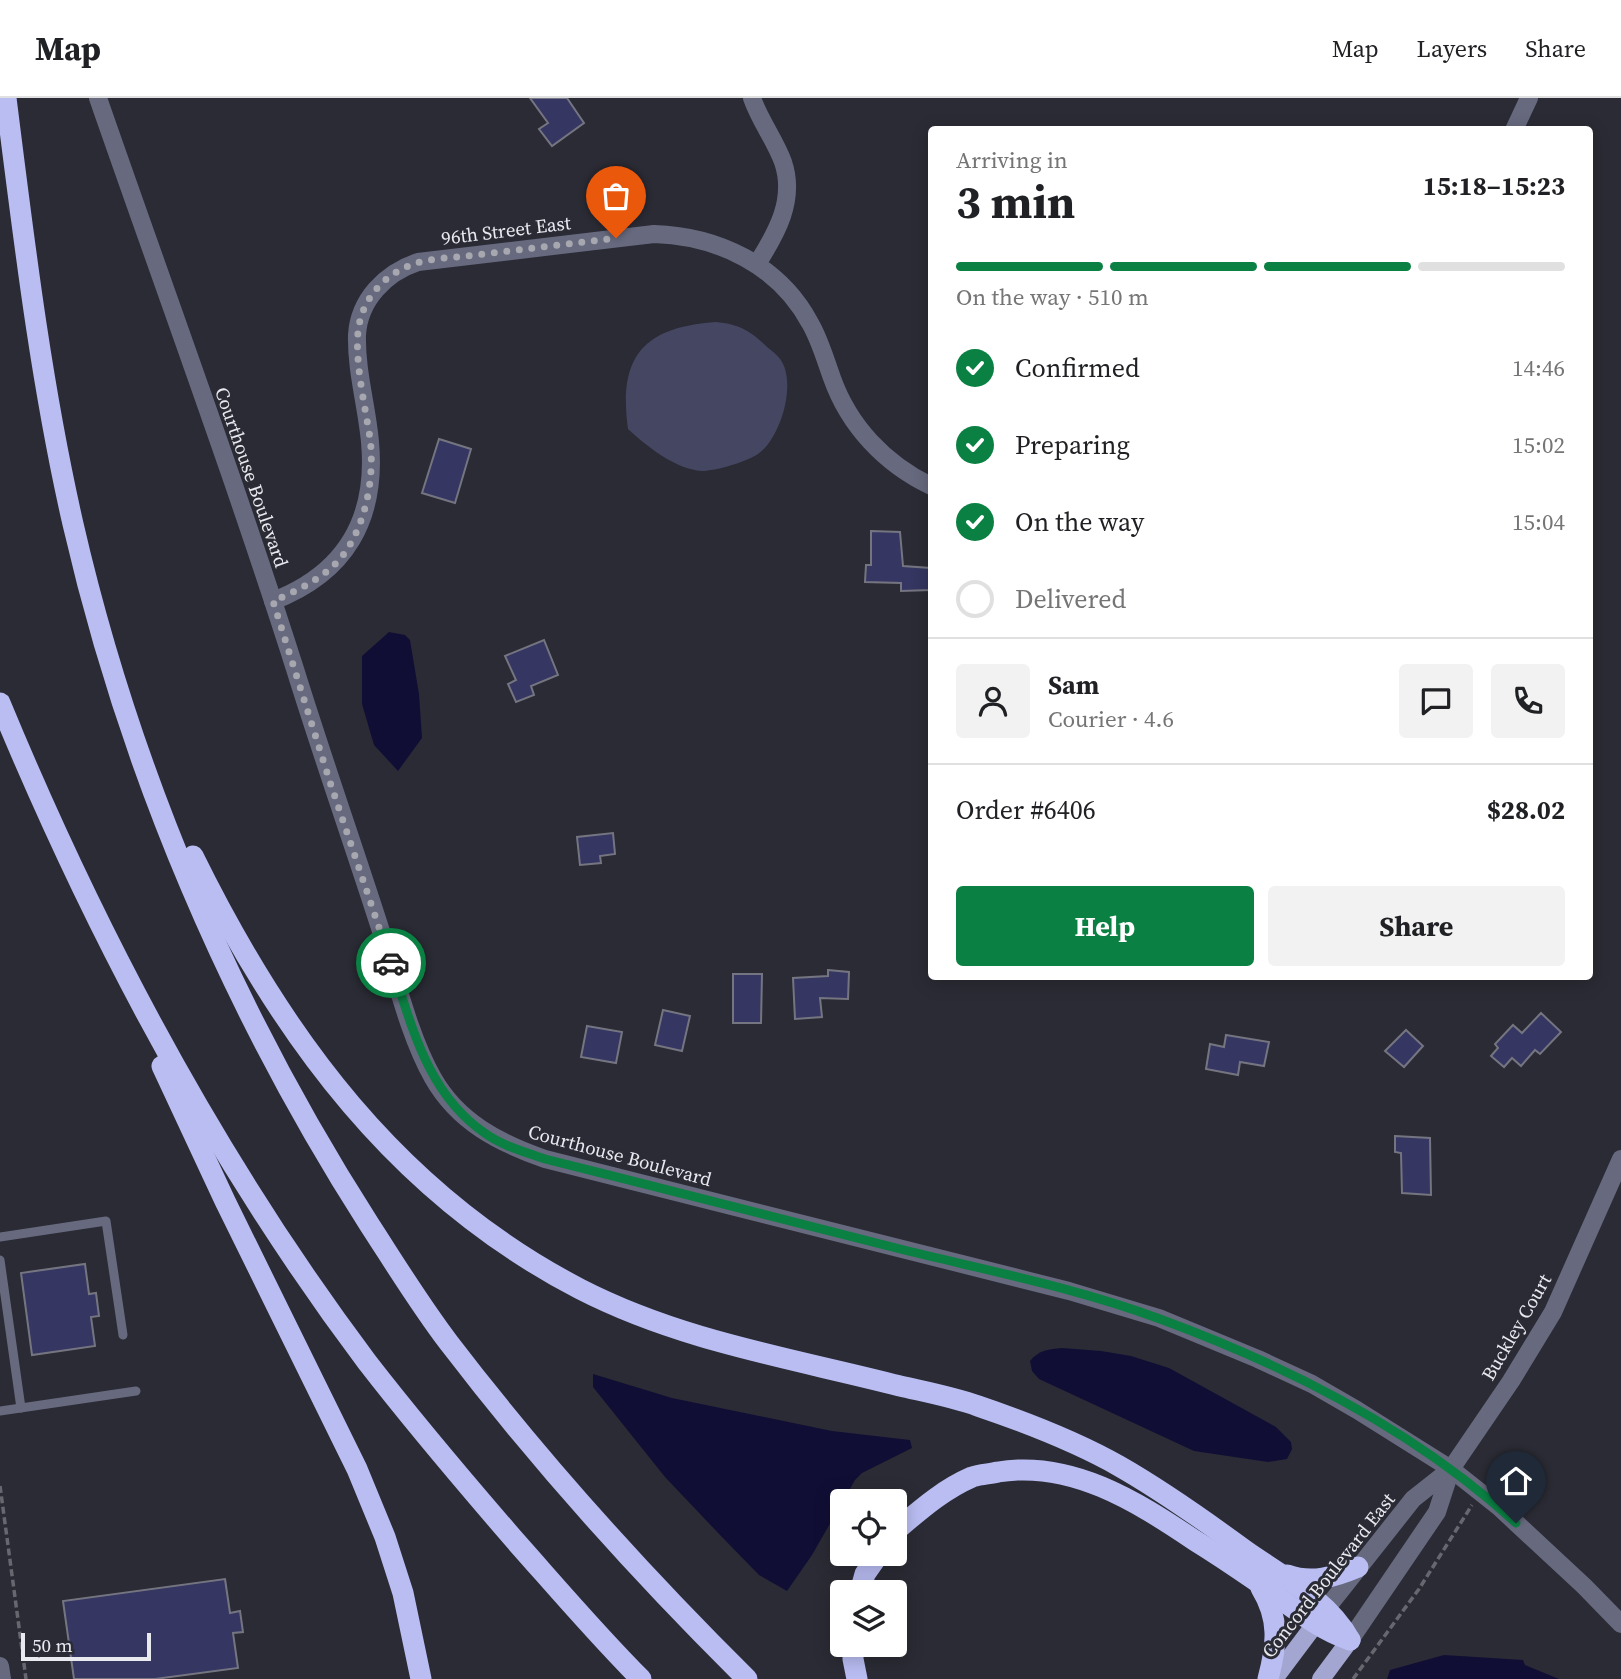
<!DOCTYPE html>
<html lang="en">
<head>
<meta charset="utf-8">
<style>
	:root { --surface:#fff; --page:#f2f2f2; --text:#202124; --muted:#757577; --line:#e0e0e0; --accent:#0b8043 }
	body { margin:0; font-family:"Source Serif 4",serif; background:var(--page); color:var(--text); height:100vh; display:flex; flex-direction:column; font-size:26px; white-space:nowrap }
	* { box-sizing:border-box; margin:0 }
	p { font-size:23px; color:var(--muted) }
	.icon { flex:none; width:38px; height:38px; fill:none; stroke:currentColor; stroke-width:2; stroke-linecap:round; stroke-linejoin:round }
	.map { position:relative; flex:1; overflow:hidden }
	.panel { position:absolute; left:928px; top:28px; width:665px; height:854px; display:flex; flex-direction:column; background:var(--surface); border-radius:7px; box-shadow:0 4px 18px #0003 }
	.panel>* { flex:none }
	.tools { position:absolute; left:830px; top:1391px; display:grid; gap:14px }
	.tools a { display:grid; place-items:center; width:77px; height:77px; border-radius:7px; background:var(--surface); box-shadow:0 4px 18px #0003; font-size:35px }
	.scale { position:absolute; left:21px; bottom:18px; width:130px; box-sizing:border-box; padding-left:7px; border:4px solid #e9eaf0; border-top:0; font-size:19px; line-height:24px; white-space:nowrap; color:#e9eaf0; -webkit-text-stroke:5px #2b2b35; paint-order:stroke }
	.pin { position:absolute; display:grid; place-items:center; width:60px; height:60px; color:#fff; margin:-72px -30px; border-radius:50% 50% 50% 0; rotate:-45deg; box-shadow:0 0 7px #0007 }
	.pin .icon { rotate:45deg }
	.courier { position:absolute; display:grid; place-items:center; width:70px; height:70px; margin:-35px; border:5px solid #0b8043; border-radius:50%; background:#fff; color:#222; box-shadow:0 2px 9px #0007 }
	.overview em { font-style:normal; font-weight:700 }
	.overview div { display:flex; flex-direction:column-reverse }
	.overview { display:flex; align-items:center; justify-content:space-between; height:119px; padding:0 28px }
	h1 { font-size:46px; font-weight:700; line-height:52px }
	.bar { display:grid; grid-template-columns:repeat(4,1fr); gap:10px 7px; align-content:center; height:84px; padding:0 28px }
	.bar i { height:9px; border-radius:5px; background:var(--line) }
	.bar .on { background:var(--accent) }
	.bar p { grid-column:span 4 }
	.line { display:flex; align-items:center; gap:18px; padding:0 28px; border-top:2px solid var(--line) }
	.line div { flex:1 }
	.round { display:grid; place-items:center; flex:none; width:74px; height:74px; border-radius:7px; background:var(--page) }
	ol { padding:0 28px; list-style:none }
	li { display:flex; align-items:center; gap:21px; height:77px }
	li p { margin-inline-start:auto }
	li .icon { padding:7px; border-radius:50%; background:var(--accent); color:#fff; stroke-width:4 }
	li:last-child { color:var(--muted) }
	li i { width:38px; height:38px; border:4px solid var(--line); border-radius:50% }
	.primary-button { display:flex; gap:14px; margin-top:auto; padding:14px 28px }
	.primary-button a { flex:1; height:80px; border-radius:7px; background:var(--accent); color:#fff; font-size:28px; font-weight:700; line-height:80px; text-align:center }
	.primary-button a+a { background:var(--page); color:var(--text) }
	header { display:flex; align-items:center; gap:42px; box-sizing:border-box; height:98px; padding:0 35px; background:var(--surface); border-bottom:2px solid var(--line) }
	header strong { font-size:33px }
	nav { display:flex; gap:38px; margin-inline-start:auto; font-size:24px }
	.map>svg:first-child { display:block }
</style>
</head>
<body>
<header>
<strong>Map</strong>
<nav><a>Map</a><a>Layers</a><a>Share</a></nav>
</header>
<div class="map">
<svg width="1621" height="1581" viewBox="0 0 1621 1581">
	<rect width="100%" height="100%" fill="#2b2b35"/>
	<!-- green -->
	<path fill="#454762" d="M716 224C739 226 751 233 767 249 772 253 779 258 782 264 796 288 780 341 758 356 746 364 715 373 702 373 675 371 648 349 628 331 618 258 644 229 716 224Z"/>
	<!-- water -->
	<g fill="#110e35">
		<path d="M389 534 405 537 410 542 419 596 422 640 398 673 374 647 362 606V558Z"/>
		<path d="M1062 1250 1101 1253 1131 1258 1169 1270 1276 1329 1291 1344 1292 1351 1287 1361 1268 1364 1194 1353 1039 1281 1032 1273 1030 1263C1039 1252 1049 1251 1062 1250Z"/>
		<path d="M593 1276 672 1300 832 1333 910 1342 912 1350 862 1375 855 1382 812 1457 787 1493 759 1477 721 1438 665 1379 593 1289Z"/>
		<path d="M1444 1557 1523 1562 1525 1567 1559 1581H1387L1390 1572Z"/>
	</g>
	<!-- building -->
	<g fill="#353661" stroke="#747580" stroke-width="2">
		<path d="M530 0H567L584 25 552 48 539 31 548 25Z"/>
		<path d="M439 341 471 351 455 405 422 395Z"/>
		<path d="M871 433 900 434 903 468 931 470V492L901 493V485L865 484 866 467H871Z"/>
		<path d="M544 542 558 577 531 588 534 597 516 604 508 586 516 582 505 558Z"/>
		<path d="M613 735 615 756 600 758 601 765 580 767 577 739Z"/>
		<path d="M828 872 849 874 848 901 820 900 822 919 795 921 793 880 828 878Z"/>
		<path d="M733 876H762L761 925H733Z"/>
		<path d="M663 912 690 918 682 953 655 947Z"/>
		<path d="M1541 915 1561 934 1540 956 1535 952 1521 968 1512 960 1504 969 1491 958 1498 950 1495 946 1513 927 1522 935Z"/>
		<path d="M587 928 622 934 616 965 581 959Z"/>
		<path d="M1406 932 1423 948 1404 969 1385 953Z"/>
		<path d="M1226 937 1269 944 1264 968 1240 964 1238 977 1206 971 1210 946 1224 949Z"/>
		<path d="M1395 1038 1430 1040 1431 1097 1402 1095 1401 1055 1395 1054Z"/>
		<path d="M85 1166 89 1196 96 1195 99 1218 91 1219 95 1248 32 1257 21 1175Z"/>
		<path d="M225 1481 230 1515 240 1513 243 1534 233 1535 238 1570 155 1581H74L63 1503Z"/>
	</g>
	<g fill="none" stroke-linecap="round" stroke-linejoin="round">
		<!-- path -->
		<g stroke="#66676f" stroke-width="3.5" stroke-dasharray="7 3.5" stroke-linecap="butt">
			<path d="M0 1388 26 1581"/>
			<path d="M1353 1581 1419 1491 1472 1407"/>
		</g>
		<!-- service -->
		<g stroke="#67697e" stroke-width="9">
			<path d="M0 1139 106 1123 123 1237"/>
			<path d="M0 1162 21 1310"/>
			<path d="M0 1313 136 1293"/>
		</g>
		<!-- minor -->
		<g stroke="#67697e" stroke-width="18">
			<path d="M752 0C760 23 775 42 783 64 796 102 776 136 757 166"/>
			<path d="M1514 32 1529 0"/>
			<path d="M273 503C346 475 377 421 370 344 367 309 356 273 357 237 359 202 385 175 418 164L654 136C718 138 779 167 810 225 820 242 825 261 832 280 849 328 885 366 931 388"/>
			<path d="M1451 1371 1511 1283 1553 1214 1621 1061"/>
		</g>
		<!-- tertiary -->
		<g stroke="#67697e" stroke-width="18">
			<path d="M98 0C164 190 234 379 295 571 322 658 352 743 380 830 395 877 409 938 433 980 458 1024 499 1045 545 1061L1069 1193 1159 1220 1258 1261 1312 1286 1357 1312 1451 1371 1499 1409 1584 1488 1621 1526"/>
			<path d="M1326 1511 1413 1401 1451 1371"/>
			<path d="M1350 1542 1437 1414 1451 1371"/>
			<path d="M0 1568 2 1581"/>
		</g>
		<!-- primary -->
		<g stroke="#a2a6d1" stroke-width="18">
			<path d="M1274 1581 1322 1517"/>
			<path d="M1321 1581 1350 1542"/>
		</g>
		<!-- motorway -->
		<g stroke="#b9bdf2" stroke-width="21">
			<path d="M6 0C24 143 41 286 73 426 130 674 232 912 369 1126 395 1166 420 1207 449 1245 540 1364 641 1476 747 1581"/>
			<path d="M0 605C96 837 216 1063 367 1264 415 1326 466 1386 518 1446 558 1491 598 1538 641 1581"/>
			<path d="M193 758C282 939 397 1096 580 1191 681 1243 791 1260 900 1288 926 1294 953 1299 978 1308 1025 1324 1075 1343 1119 1368 1163 1393 1205 1423 1246 1453 1283 1479 1328 1502 1350 1542"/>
			<path d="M162 968 225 1103 357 1371 385 1439 403 1495 421 1581"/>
			<path d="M894 1434C919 1413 942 1392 972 1379 980 1376 990 1376 998 1374 1071 1362 1136 1403 1194 1442 1215 1455 1236 1469 1256 1483 1287 1504 1314 1530 1350 1542"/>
			<path d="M1287 1477C1312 1486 1334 1479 1358 1469"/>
			<path d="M1261 1490C1280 1521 1277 1547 1268 1581"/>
			<path d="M860 1494 865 1476 879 1456"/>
			<path d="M853 1547V1561L857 1581"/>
		</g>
	</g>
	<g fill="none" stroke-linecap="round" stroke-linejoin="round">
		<!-- done -->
		<path stroke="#a6a7af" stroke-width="7" stroke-dasharray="0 12.6" d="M391 865 330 684 273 503C297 493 322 481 340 461 366 429 375 379 370 340 365 308 355 265 358 234 361 203 382 178 411 167 428 160 450 160 468 158 518 152 567 146 616 140"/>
		<!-- route -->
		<path stroke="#0b8043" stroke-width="9" d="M391 865C412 928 427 996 486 1036 503 1048 525 1054 545 1061 665 1091 785 1122 904 1152 990 1173 1077 1190 1160 1221 1288 1268 1415 1332 1516 1425"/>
	</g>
	<g text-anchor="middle" stroke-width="6" stroke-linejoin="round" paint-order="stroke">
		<!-- street labels -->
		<g font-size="19" fill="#e9eaf0" stroke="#2b2b35">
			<text transform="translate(506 132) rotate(-7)" y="7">96th Street East</text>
			<text transform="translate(252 379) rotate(71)" y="7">Courthouse Boulevard</text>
			<text transform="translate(620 1057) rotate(15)" y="7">Courthouse Boulevard</text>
			<text transform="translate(1516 1229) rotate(-60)" y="7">Buckley Court</text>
			<text transform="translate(1328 1477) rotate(-52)" y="7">Concord Boulevard East</text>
		</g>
	</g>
</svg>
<div class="tools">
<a><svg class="icon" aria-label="locate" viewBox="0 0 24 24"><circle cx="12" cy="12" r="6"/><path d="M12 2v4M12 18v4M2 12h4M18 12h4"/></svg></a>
<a><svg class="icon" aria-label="layers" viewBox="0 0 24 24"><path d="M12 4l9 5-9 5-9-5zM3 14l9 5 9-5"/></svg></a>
</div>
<div class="scale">50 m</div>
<div class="pin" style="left:616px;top:140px;background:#ea580c"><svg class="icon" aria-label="bag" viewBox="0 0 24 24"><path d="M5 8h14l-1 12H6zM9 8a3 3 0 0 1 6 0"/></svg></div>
<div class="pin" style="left:1516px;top:1425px;background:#1f2937"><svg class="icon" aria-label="home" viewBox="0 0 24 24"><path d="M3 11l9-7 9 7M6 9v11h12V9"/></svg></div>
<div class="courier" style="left:391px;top:865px"><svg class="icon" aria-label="car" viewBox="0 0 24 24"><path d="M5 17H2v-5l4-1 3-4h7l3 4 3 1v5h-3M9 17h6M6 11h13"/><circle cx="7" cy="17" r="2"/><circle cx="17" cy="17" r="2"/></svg></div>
<section class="panel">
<div class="overview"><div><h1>3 min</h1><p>Arriving in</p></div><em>15:18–15:23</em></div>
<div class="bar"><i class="on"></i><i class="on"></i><i class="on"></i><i></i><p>On the way · 510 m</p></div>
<ol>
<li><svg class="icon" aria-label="check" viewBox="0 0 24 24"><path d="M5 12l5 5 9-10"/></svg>Confirmed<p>14:46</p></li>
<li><svg class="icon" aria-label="check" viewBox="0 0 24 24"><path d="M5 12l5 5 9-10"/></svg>Preparing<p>15:02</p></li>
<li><svg class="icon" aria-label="check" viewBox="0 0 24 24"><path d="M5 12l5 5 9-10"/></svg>On the way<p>15:04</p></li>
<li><i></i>Delivered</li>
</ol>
<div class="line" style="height:126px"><a class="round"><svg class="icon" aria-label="person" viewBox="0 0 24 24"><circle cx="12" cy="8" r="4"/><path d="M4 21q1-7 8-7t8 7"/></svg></a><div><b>Sam</b><p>Courier · 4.6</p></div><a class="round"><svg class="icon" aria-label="chat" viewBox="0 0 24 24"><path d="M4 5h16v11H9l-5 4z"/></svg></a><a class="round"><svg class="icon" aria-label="phone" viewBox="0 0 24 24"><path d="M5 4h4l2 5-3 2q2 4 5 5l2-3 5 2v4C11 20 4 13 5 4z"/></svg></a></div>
<div class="line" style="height:91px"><div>Order #6406</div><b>$28.02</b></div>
<div class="primary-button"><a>Help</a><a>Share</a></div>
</section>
</div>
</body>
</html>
